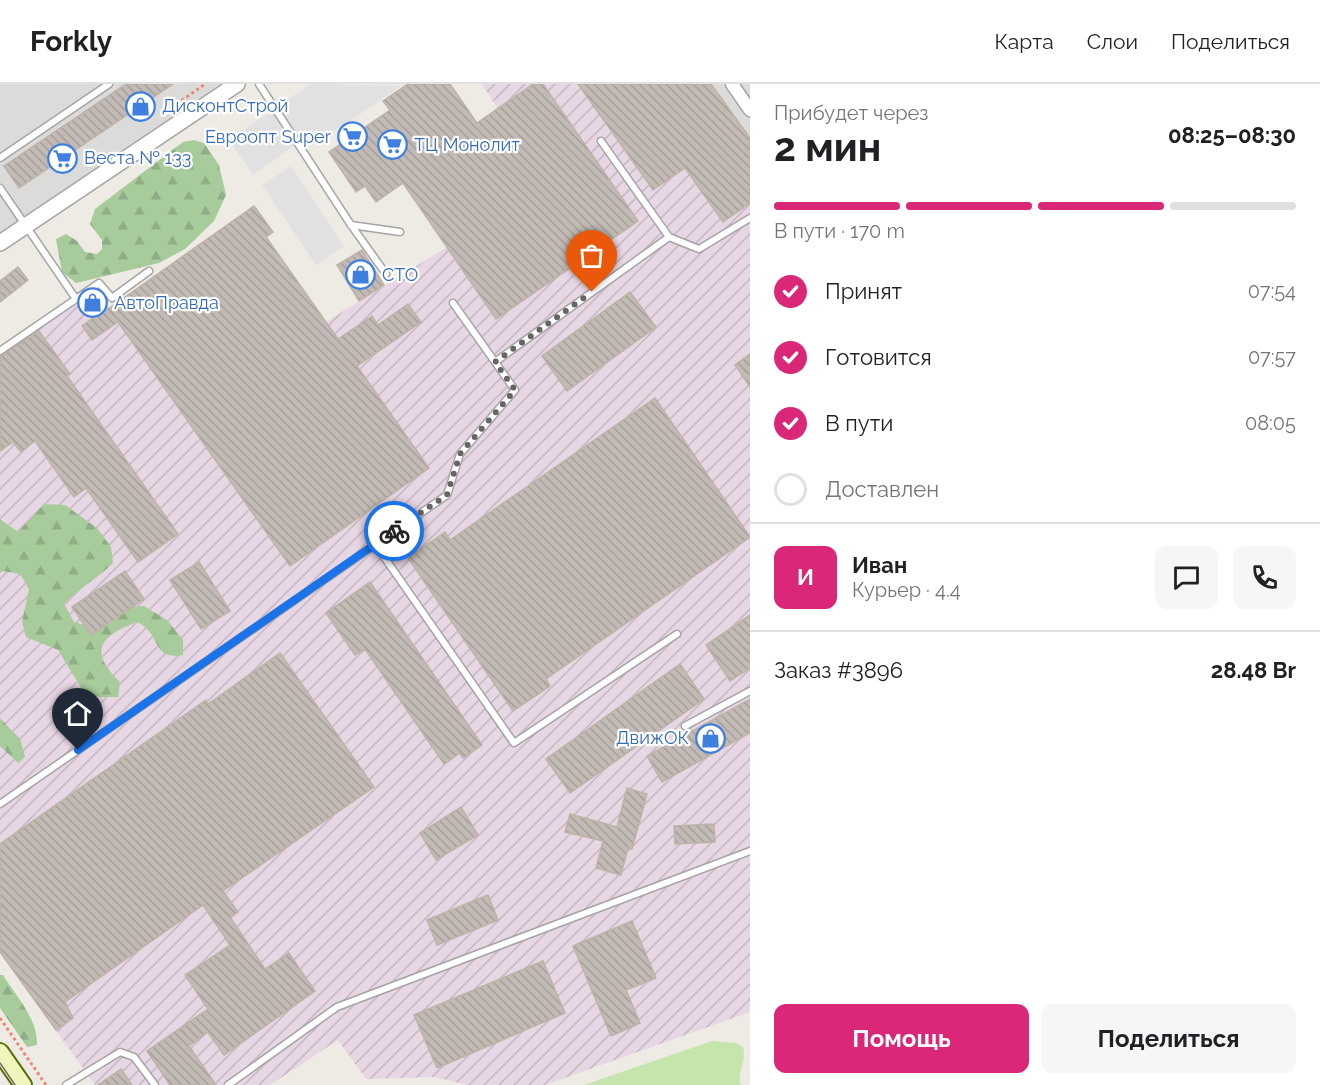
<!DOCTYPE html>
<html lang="ru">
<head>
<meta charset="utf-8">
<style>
	:root { --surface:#fff; --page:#f6f6f6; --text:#202124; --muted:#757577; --line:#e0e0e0; --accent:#db2777 }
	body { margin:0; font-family:Raleway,sans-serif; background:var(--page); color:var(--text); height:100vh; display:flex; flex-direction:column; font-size:22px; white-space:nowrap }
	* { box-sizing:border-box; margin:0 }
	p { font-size:20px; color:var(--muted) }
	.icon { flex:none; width:33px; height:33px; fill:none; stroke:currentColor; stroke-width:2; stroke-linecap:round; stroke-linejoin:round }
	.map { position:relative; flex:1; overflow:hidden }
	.details { display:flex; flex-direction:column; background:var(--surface); width:570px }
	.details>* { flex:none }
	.pin { position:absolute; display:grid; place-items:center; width:51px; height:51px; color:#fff; margin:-62px -26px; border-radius:50% 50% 50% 0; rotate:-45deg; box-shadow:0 0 6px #0007 }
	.pin .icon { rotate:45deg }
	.courier { position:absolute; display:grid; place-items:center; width:60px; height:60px; margin:-30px; border:4px solid #1a73e8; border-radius:50%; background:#fff; color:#222; box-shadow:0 2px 8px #0007 }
	.summary em { font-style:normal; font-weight:700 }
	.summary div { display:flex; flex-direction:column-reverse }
	.summary { display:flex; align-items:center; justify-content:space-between; height:102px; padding:0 24px }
	h1 { font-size:39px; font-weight:700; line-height:45px }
	.bar { display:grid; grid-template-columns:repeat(4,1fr); gap:9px 6px; align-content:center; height:72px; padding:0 24px }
	.bar i { height:8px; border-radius:4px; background:var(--line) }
	.bar .current { background:var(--accent) }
	.bar p { grid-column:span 4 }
	.line { display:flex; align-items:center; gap:15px; padding:0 24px; border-top:2px solid var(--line) }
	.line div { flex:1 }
	.round { display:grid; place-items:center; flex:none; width:63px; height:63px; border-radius:12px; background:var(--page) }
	ol { padding:0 24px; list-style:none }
	li { display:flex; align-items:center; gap:18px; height:66px }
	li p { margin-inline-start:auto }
	li .icon { padding:6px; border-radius:50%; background:var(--accent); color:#fff; stroke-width:4 }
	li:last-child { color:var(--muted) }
	li i { width:33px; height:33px; border:3px solid var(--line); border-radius:50% }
	.cta { display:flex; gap:12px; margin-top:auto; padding:12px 24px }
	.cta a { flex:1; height:69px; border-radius:12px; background:var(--accent); color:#fff; font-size:24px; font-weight:700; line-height:69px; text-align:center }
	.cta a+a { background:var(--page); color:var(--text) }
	header { display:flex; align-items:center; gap:36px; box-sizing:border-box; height:84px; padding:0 30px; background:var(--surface); border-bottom:2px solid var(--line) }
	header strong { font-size:28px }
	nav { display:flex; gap:33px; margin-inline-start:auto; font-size:21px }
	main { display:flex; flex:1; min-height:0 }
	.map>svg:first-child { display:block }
</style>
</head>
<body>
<header>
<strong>Forkly</strong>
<nav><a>Карта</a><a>Слои</a><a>Поделиться</a></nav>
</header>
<main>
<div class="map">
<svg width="750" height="1001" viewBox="0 0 750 1001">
	<defs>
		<pattern id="industrial-furrows" width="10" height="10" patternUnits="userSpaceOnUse" patternTransform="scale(1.5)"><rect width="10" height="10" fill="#e7d6e3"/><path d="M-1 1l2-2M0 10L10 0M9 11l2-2" fill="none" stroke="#c6b7c2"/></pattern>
		<pattern id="forest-firs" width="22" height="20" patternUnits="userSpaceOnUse" patternTransform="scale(1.5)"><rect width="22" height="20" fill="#a7cb9b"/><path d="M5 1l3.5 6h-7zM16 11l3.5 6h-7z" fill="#8fae85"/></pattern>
		<pattern id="building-back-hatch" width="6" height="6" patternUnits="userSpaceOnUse" patternTransform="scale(1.5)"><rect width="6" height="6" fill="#c2bab4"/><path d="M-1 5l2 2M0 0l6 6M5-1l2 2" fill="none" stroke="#a69f9a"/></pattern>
	</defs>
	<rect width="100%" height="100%" fill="#eeebe4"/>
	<!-- residential -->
	<g fill="#dbdbda">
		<path d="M0 0H220L0 150Z"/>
		<path d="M711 0H750V54Z"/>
	</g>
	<!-- industrial -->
	<path fill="url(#industrial-furrows)" d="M482 0H711L750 54V928L545 1001H467L435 993 366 995 338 956 270 1001H95L0 868V367L14 358 0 304V271L95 206 109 225 254 122 273 148 266 153 326 238 447 163 399 94 498 25Z"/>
	<!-- grass -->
	<path fill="#c6e5ad" d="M712 957 736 959 743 963C747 977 737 987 741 1001H584Z"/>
	<!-- forest -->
	<g fill="url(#forest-firs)">
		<path d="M194 56 204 59 219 81 226 111 214 137 185 165 159 179 76 199 62 188 56 155 66 150 77 157 85 168 97 170 102 165V156L90 140 95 125 183 58Z"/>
		<path d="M44 420 65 421 97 444 111 463 113 479C97 495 79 504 64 520L74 538 87 542 124 523 144 522 167 536 183 556V571C151 577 162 549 137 538 100 552 88 567 120 598L118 613H100L83 607 58 566 26 553 22 538 29 505 20 490 3 487 0 489V435L18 448Z"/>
		<path d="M0 634 20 655 25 673 18 679 0 662Z"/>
		<path d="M3 891C16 912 38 935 37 961L27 963 0 924V891Z"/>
	</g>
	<!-- parking -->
	<g fill="#e1e1e1">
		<path d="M311 0 401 2 315 61 308 52 253 91 229 56Z"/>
		<path d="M291 82 344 162 316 181 262 101Z"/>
	</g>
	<!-- building -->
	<g fill="url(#building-back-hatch)" stroke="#bfb3a7" stroke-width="1.5">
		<path d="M126 0H173L19 104 4 82Z"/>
		<path d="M408 0H450L477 39 533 0H543L638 137 496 235 403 99 376 118 365 102 356 108 329 68 390 26 383 17Z"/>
		<path d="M578 0H711L750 54V119L723 138 685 84 653 106Z"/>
		<path d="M254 122 273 148 266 153 338 255 372 232 378 241 408 220 421 238 357 282 429 384 290 482 118 238 92 256 82 242 94 233 83 217 96 207 108 225Z"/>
		<path d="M362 166 384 201 359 217 337 181Z"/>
		<path d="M18 183 28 196 0 218V197Z"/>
		<path d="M630 208 656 243 567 307 542 272Z"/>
		<path d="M39 247 70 290 67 292 178 450 138 478 86 404 74 413 35 357 21 368 13 358 0 367V272Z"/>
		<path d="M750 270V303L735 281Z"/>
		<path d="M655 314 750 453 546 595 550 602 513 627 408 474 445 448 450 456Z"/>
		<path d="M199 478 230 527 201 545 170 496Z"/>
		<path d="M125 487 144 515 91 551 72 523Z"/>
		<path d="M370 498 482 661 463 674 460 669 444 680 365 565 355 571 326 529Z"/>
		<path d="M750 531V584L730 597 706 561Z"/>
		<path d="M280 569 374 703 223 807 238 828 230 833 265 885 289 869 315 907 224 971 208 948 189 962 216 1001H170L147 967 208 925 185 891 230 861 203 821 65 918 73 934 56 946 0 868V760L206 616 208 620Z"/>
		<path d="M680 580 704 615 570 709 546 675Z"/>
		<path d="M750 615V649L662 698 647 672Z"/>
		<path d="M627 704 647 710 632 765 628 764 621 791 596 784 603 757 565 748 570 730 617 743Z"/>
		<path d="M461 723 478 751 436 776 420 749Z"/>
		<path d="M714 740 715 758 675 760 674 742Z"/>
		<path d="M488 811 498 836 437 861 427 836Z"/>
		<path d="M632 837 656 894 626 906 640 939 611 952 573 862Z"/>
		<path d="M543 877 565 929 437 984 414 931Z"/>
		<path d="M121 985 132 1001H98Z"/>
	</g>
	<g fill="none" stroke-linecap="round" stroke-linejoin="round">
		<defs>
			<g id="service">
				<path d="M259 0 351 141 400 148"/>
				<path d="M0 74 109 0"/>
				<path d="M0 104 76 215 99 199 112 214 149 187"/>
				<path d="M351 141 386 190"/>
				<path d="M669 153 699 165 750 134"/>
				<path d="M0 267 76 215"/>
				<path d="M495 278 669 153 601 57"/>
				<path d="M375 460 514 659 677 550"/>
				<path d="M685 642 750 607"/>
				<path d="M0 720 447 411 460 370 515 306 453 219"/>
				<path d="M66 1001 120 968 134 973 155 1001"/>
				<path d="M228 1001 337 923 750 767"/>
			</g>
			<path id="minor" d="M732 0 750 26"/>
			<path id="tertiary" d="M0 159 237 0"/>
			<path id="secondary" d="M0 968 23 1001"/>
		</defs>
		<!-- service casing -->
		<use href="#service" stroke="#a4a4a4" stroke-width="9"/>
		<!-- minor casing -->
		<use href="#minor" stroke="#a4a4a4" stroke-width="15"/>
		<!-- tertiary casing -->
		<use href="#tertiary" stroke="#a4a4a4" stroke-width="18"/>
		<!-- secondary casing -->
		<use href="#secondary" stroke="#5e6d0c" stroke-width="20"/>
		<!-- path -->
		<g stroke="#f18672" stroke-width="3" stroke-dasharray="3 3" stroke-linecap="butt">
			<path d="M167 27 205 0"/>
			<path d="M0 934 46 1001"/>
		</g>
		<!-- service -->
		<use href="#service" stroke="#fff" stroke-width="6"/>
		<!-- minor -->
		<use href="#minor" stroke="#fff" stroke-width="12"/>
		<!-- tertiary -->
		<use href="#tertiary" stroke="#fff" stroke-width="15"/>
		<!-- secondary -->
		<use href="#secondary" stroke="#eff5bb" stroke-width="16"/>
		<!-- tram -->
		<path stroke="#6b6b6b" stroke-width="1.5" d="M0 979 15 1001"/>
	</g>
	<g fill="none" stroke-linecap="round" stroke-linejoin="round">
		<!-- done -->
		<path stroke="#666563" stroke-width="6" stroke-dasharray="0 10.8" d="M394 447 447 411 460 370 515 306 495 278 592 208"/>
		<!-- route -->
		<path stroke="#1a73e8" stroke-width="8" d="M78 666 394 447"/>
	</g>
	<!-- icons -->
	<defs>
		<symbol id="shop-ring" viewBox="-11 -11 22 22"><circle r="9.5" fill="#fff" stroke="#3f7fe0" stroke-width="1.5"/><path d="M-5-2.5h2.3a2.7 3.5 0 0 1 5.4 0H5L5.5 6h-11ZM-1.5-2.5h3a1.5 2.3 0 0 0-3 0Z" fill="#3f7fe0"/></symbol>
		<symbol id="supermarket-ring" viewBox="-11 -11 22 22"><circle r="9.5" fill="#fff" stroke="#3f7fe0" stroke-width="1.5"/><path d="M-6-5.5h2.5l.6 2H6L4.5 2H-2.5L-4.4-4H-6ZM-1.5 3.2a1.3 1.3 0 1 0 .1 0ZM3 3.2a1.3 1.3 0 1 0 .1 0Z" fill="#3f7fe0"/></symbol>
	</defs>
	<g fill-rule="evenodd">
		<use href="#shop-ring" x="124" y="6" width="33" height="33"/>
		<use href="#supermarket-ring" x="336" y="36" width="33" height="33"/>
		<use href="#supermarket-ring" x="376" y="44" width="33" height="33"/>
		<use href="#supermarket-ring" x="46" y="58" width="33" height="33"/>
		<use href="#shop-ring" x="344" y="174" width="33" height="33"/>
		<use href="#shop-ring" x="76" y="202" width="33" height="33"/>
		<use href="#shop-ring" x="694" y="638" width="33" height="33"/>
	</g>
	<g text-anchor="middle" stroke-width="4.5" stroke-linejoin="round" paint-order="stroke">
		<!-- shop labels -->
		<g font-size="18" fill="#366cbe" stroke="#fff" text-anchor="start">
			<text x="162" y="28">ДисконтСтрой</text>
			<text x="331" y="59" text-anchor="end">Евроопт Super</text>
			<text x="414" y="67">ТЦ Монолит</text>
			<text x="84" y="80">Веста № 133</text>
			<text x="382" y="197">СТО</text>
			<text x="114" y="225">АвтоПравда</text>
			<text x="689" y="660" text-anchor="end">ДвижОК</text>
		</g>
	</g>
</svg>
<div class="pin" style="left:592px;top:208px;background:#ea580c"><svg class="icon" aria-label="bag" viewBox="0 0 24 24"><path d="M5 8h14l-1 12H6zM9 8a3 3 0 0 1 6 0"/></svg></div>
<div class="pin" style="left:78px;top:666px;background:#1f2937"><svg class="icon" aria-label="home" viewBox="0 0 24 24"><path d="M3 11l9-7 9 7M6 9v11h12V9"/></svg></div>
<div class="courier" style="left:394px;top:447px"><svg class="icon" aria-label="bike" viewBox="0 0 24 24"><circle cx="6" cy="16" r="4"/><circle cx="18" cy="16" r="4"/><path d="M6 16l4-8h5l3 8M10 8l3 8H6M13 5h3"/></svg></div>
</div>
<section class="details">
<div class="summary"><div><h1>2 мин</h1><p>Прибудет через</p></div><em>08:25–08:30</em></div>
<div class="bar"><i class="current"></i><i class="current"></i><i class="current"></i><i></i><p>В пути · 170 m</p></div>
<ol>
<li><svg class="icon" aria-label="check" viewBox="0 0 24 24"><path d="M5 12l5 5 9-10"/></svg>Принят<p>07:54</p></li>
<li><svg class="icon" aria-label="check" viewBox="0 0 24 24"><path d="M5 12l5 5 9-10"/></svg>Готовится<p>07:57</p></li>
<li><svg class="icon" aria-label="check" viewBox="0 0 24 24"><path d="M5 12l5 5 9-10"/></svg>В пути<p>08:05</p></li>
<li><i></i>Доставлен</li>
</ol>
<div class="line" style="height:108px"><b class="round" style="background:var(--accent);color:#fff">И</b><div><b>Иван</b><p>Курьер · 4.4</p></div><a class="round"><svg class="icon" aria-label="chat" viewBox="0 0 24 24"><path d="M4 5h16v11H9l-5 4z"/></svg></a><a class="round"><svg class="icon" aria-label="phone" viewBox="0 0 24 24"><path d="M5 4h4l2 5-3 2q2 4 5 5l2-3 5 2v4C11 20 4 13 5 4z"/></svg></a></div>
<div class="line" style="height:78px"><div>Заказ #3896</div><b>28.48 Br</b></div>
<div class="cta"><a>Помощь</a><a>Поделиться</a></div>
</section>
</main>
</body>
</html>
